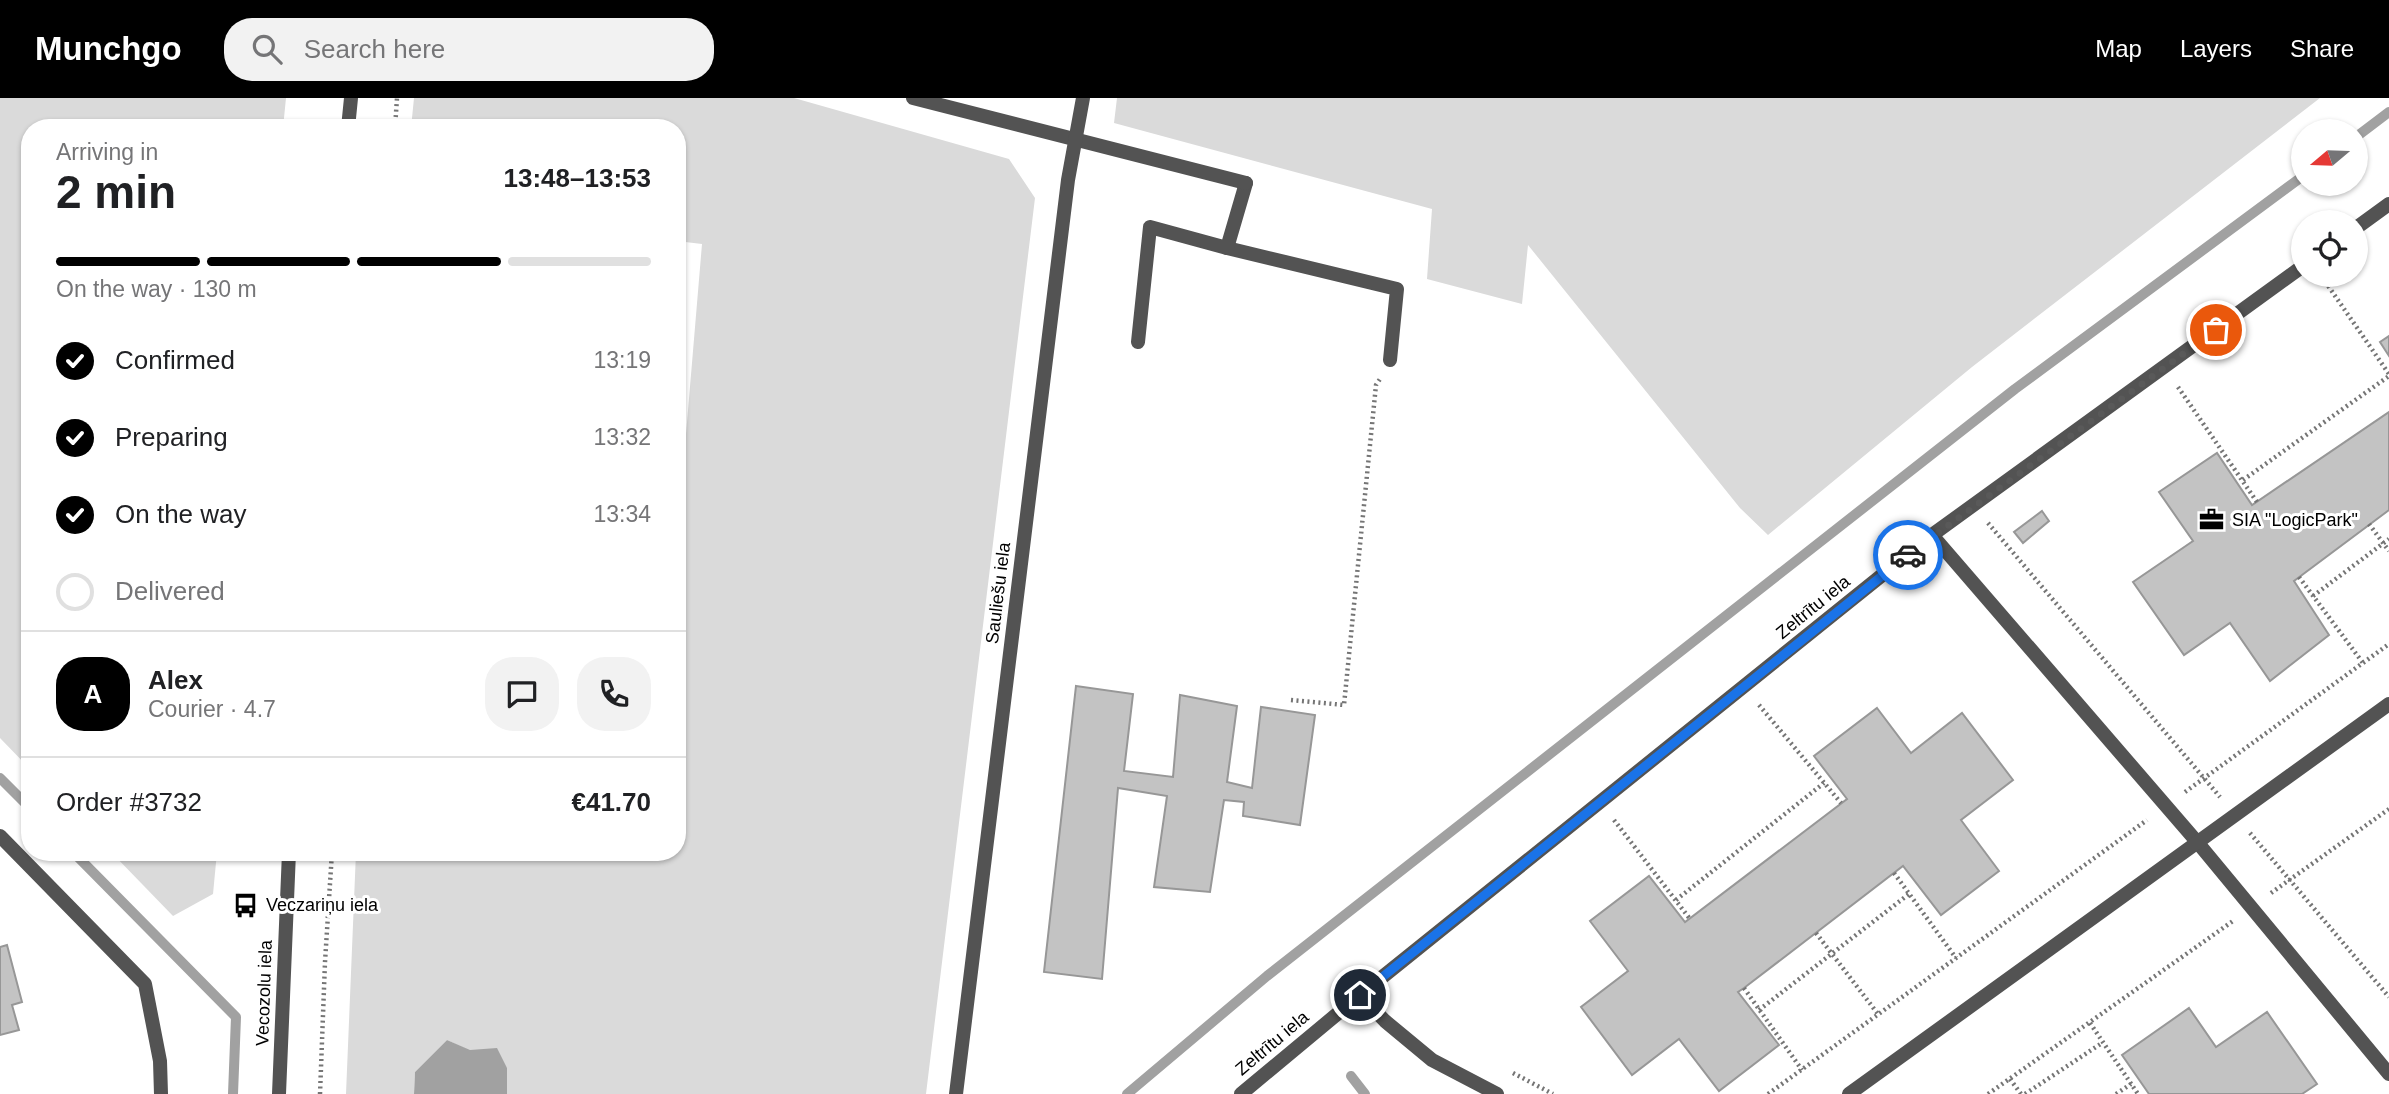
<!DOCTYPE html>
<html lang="en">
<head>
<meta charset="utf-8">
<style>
	:root { --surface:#fff; --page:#f2f2f2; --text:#202124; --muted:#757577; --line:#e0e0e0; --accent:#000 }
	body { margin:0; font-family:Helvetica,sans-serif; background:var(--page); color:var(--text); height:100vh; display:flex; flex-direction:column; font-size:26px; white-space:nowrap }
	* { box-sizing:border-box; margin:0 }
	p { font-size:23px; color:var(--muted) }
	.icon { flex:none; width:38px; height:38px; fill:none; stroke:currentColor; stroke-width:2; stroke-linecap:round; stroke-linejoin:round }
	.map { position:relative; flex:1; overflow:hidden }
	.side { position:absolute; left:21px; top:21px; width:665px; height:742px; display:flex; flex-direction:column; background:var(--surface); border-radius:28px; box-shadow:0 2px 5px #0004 }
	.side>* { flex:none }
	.needle { width:46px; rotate:251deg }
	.tools { position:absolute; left:2291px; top:21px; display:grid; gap:14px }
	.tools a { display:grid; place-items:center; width:77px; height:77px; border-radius:50%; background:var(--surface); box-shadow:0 2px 5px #0004; font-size:35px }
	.pin { position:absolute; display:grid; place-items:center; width:60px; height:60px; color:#fff; margin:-30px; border:4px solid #fff; border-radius:50%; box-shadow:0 2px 7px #0007 }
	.courier { position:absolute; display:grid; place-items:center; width:70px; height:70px; margin:-35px; border:5px solid #1a73e8; border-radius:50%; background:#fff; color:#222; box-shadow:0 2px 9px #0007 }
	.head em { font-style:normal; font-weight:700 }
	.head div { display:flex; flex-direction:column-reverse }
	.head { display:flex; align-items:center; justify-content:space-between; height:119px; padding:0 35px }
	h1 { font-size:46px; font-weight:700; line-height:52px }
	.bar { display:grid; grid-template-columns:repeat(4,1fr); gap:10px 7px; align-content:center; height:84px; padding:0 35px }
	.bar i { height:9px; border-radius:5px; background:var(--line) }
	.bar .on { background:var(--accent) }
	.bar p { grid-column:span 4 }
	.line { display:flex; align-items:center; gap:18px; padding:0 35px; border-top:2px solid var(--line) }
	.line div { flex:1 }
	.round { display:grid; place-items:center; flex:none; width:74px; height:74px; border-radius:28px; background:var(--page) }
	ol { padding:0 35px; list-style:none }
	li { display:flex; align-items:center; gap:21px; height:77px }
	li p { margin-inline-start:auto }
	li .icon { padding:7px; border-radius:50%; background:var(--accent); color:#fff; stroke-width:4 }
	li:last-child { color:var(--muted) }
	li i { width:38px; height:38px; border:4px solid var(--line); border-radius:50% }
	header { display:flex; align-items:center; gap:42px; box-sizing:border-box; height:98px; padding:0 35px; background:var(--accent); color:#fff }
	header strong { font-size:33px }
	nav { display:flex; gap:38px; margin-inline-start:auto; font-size:24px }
	.search { width:490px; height:63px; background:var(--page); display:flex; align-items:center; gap:18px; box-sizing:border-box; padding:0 24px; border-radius:28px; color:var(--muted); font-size:26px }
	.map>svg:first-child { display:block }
</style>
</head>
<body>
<header>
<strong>Munchgo</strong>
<div class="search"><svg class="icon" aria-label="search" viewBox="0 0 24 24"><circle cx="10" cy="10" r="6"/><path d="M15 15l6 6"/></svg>Search here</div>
<nav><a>Map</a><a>Layers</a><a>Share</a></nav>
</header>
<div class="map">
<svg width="2389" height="996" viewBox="0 0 2389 996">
	<rect width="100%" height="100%" fill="#fff"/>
	<!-- green -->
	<g fill="#dadada">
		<path d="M0 0H286L283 30H30V671L0 640Z"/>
		<path d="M414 0H794L1009 61 1035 100 926 996H507V970L447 942 415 974 414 996H346L356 754H677V443L702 146 677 143V30H411Z"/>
		<path d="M1117 0H2320L1972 269 1768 437 1740 410 1528 147 1522 206 1427 181 1432 111 1114 25Z"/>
		<path d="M111 754H217L213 796 173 818Z"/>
	</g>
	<!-- water -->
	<path fill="#a1a1a1" d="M447 942 470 952 497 950 507 970V996H414L415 974Z"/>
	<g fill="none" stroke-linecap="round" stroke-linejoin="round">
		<!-- stream -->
		<g stroke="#a1a1a1" stroke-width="10">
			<path d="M2356 39 2389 14"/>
			<path d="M0 680 30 710"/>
			<path d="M73 754 236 919 233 996"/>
			<path d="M1351 978 1365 996"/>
			<path d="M1127 996 1267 878 2015 291 2303 78"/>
		</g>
	</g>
	<!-- building -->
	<g fill="#c3c3c3" stroke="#979797" stroke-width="2">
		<path d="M2389 238V258L2380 244Z"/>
		<path d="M2389 314V412L2294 483 2329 537 2270 583 2230 525 2184 557 2133 484 2193 443 2159 394 2217 355 2252 407Z"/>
		<path d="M2042 413 2049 423 2023 445 2014 434Z"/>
		<path d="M1076 588 1133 596 1124 673 1173 679 1180 597 1237 608 1227 684 1252 690 1261 609 1315 617 1300 727 1243 718 1244 704 1224 702 1210 794 1154 789 1167 698 1118 690 1102 881 1044 874Z"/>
		<path d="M1877 610 1911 655 1962 615 2013 682 1961 722 1999 773 1941 817 1903 768 1744 890 1738 894 1779 947 1719 993 1679 941 1632 977 1581 909 1628 873 1590 823 1649 778 1685 824 1847 701 1814 658Z"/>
		<path d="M7 847 22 904 12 907 19 932 0 937V849Z"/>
		<path d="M2189 910 2216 949 2267 914 2317 986 2302 996H2149L2122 957Z"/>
	</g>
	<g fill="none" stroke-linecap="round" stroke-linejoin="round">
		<!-- path -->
		<g stroke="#757575" stroke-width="4.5" stroke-dasharray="2 3.5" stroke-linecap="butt">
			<path d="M395 30 397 0"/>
			<path d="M2322 179 2389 276"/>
			<path d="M2178 289 2257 404"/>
			<path d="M2243 382 2389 278"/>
			<path d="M1988 425 2220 699"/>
			<path d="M2369 426 2389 453"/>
			<path d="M2299 479 2363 565"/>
			<path d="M2313 498 2389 441"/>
			<path d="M1291 602 1344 607 1376 287 1380 281"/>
			<path d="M1759 607 1841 705"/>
			<path d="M2185 694 2389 546"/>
			<path d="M1614 722 1690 821"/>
			<path d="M2250 735 2389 899"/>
			<path d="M1894 775 1956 860"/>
			<path d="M2271 795 2389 711"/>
			<path d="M1676 802 1824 685"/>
			<path d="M1816 835 1878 916"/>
			<path d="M1744 890 1802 972"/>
			<path d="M1759 912 1909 796"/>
			<path d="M2090 925 2138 996"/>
			<path d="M1513 975 1553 996"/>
			<path d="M2010 981 2021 996"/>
			<path d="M320 996 325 864 332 754"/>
			<path d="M1768 996 2147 722"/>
			<path d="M1988 996 2233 823"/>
			<path d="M2025 996 2102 945"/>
			<path d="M2116 996 2131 986"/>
		</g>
		<!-- service -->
		<g stroke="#535353" stroke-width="14">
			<path d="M1227 150 1397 191 1390 262"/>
			<path d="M1138 244 1150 129 1227 150 1246 85"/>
		</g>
		<!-- minor -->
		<g stroke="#535353" stroke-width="14">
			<path d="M913 0 1246 85"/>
			<path d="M2356 130 2389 106"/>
			<path d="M1932 437 2198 745 2389 976"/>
			<path d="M0 738 145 886 160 963 161 996"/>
			<path d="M1360 897 1385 923 1432 962 1497 996"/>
			<path d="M956 996 1068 82 1083 0"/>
			<path d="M1241 996 1360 897 1932 437 2303 168"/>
			<path d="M1849 996 2389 606"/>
		</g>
		<!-- tertiary -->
		<g stroke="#535353" stroke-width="14">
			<path d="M348 30 351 0"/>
			<path d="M279 996 289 754"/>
		</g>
	</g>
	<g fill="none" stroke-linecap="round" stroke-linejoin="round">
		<!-- done -->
		<path stroke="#595959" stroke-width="7" stroke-dasharray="0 12.6" d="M1908 457 2216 232"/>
		<!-- route -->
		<path stroke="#1a73e8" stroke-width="9" d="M1360 897 1908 457"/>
	</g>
	<!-- icons -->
	<defs>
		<symbol id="office-bare" viewBox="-9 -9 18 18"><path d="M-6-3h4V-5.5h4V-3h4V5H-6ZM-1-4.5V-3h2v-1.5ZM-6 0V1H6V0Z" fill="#000" stroke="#fff" stroke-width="2.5" paint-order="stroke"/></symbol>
		<symbol id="bus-bare" viewBox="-9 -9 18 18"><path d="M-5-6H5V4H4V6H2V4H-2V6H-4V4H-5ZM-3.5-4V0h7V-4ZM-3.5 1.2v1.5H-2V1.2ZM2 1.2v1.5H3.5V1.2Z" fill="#000" stroke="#fff" stroke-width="2.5" paint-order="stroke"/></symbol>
	</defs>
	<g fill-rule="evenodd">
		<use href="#office-bare" x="2194" y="404" width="35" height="35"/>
		<use href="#bus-bare" x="228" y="790" width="35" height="35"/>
	</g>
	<g text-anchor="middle" stroke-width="6" stroke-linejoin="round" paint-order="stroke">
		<!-- poi labels -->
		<g font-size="18" fill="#000" stroke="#fff" text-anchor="start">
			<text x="2232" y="428">SIA "LogicPark"</text>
			<text x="266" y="813">Veczariņu iela</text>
		</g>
		<!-- street labels -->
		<g font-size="18" fill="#000" stroke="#fff">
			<text transform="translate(998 495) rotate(-83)" y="6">Sauliešu iela</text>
			<text transform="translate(1813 509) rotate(-39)" y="6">Zeltrītu iela</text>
			<text transform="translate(264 895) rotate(-88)" y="6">Vecozolu iela</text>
			<text transform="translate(1272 945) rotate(-40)" y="6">Zeltrītu iela</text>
		</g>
	</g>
</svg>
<div class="tools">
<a><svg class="needle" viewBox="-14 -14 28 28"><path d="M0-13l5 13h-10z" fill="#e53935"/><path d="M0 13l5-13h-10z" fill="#757577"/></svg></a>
<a><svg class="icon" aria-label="locate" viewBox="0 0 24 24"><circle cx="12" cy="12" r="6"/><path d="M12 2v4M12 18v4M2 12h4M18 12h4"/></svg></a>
</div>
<div class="pin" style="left:2216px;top:232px;background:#ea580c"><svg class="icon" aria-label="bag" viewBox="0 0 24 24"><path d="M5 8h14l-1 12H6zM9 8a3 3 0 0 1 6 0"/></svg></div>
<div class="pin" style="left:1360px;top:897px;background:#1f2937"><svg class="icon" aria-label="home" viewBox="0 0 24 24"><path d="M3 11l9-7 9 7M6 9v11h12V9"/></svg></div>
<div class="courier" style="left:1908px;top:457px"><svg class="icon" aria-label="car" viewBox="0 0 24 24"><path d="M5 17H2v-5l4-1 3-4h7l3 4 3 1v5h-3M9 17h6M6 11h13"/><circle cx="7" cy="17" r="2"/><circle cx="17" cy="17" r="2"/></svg></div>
<section class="side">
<div class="head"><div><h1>2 min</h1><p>Arriving in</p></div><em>13:48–13:53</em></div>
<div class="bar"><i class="on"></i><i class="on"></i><i class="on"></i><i></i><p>On the way · 130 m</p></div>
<ol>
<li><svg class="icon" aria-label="check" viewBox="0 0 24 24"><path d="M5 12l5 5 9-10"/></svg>Confirmed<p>13:19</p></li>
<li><svg class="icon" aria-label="check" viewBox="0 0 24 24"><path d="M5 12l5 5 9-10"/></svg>Preparing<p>13:32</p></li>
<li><svg class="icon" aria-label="check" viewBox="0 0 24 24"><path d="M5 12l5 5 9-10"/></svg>On the way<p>13:34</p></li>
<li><i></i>Delivered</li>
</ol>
<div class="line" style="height:126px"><b class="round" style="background:var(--accent);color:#fff">A</b><div><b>Alex</b><p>Courier · 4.7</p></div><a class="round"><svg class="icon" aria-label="chat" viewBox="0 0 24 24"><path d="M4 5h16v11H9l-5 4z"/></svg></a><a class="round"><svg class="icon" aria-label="phone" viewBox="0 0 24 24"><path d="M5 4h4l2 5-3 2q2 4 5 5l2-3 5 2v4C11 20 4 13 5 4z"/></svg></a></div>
<div class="line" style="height:91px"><div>Order #3732</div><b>€41.70</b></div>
</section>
</div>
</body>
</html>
